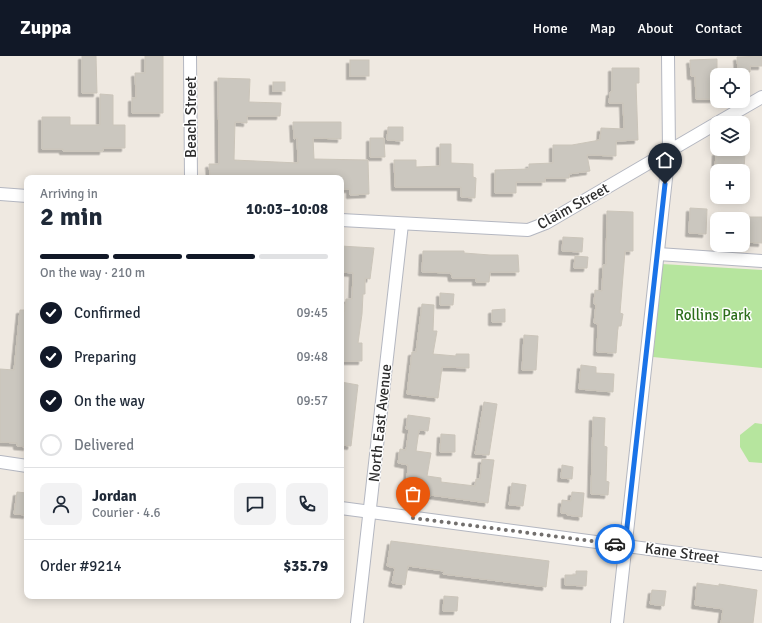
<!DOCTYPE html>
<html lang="en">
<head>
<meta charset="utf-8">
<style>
	:root { --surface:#fff; --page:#f2f2f3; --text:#1f2937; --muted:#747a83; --line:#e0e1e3; --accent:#111827 }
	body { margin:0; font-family:Signika,sans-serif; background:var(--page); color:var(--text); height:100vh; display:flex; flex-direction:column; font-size:15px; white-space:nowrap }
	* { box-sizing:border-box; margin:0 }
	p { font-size:13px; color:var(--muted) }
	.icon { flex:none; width:22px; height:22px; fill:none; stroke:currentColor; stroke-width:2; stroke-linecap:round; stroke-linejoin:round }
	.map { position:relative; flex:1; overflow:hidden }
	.drawer { position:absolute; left:24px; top:119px; width:320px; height:424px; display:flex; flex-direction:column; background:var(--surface); border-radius:8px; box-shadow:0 2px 10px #0003 }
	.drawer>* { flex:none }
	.tools { position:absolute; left:710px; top:12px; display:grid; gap:8px }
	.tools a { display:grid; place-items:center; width:40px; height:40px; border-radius:8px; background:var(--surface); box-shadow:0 2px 10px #0003; font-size:20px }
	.pin { position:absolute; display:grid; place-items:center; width:34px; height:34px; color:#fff; margin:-41px -17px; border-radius:50% 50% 50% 0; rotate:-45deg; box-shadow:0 0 4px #0007 }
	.pin .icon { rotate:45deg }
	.courier { position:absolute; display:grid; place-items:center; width:40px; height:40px; margin:-20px; border:3px solid #1a73e8; border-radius:50%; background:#fff; color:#222; box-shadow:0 1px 5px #0007 }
	.overview em { font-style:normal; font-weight:700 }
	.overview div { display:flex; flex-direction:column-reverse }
	.overview { display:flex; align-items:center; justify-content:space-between; height:68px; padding:0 16px }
	h1 { font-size:26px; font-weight:700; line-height:30px }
	.bar { display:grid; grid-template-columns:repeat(4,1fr); gap:6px 4px; align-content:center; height:48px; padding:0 16px }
	.bar i { height:5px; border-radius:3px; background:var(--line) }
	.bar .active { background:var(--accent) }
	.bar p { grid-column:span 4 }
	.line { display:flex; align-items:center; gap:10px; padding:0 16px; border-top:1px solid var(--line) }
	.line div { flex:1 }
	.round { display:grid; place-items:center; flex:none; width:42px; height:42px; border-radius:8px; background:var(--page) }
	ol { padding:0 16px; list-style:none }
	li { display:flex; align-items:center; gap:12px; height:44px }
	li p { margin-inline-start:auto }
	li .icon { padding:4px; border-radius:50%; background:var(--accent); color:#fff; stroke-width:4 }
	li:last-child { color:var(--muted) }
	li i { width:22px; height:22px; border:2px solid var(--line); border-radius:50% }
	header { display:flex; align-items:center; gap:24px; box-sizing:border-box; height:56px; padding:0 20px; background:var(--accent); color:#fff }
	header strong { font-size:19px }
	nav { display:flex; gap:22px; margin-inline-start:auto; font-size:14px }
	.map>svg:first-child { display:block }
</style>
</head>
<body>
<header>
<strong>Zuppa</strong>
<nav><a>Home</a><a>Map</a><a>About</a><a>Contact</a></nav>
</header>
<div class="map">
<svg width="762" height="567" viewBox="0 0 762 567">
	<defs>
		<filter id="shadow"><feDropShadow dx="-3.5" dy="3.5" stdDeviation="0" flood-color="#0004"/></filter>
	</defs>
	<rect width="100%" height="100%" fill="#efe9e1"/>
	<!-- green -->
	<g fill="#b6e59e">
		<path d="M662 208 762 214V312L653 301Z"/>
		<path d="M755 367 762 368V407L749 406 740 391V379Z"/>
	</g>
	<!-- building -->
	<g fill="#cbc7bf" stroke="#cbc5ba" filter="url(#shadow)">
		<path d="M82 0H96L97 37H82Z"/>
		<path d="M145 0H163V57H132V42H136L135 17H145Z"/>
		<path d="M762 0V10H750V16H738L737 1Z"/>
		<path d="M717 3V43H696L695 20H691L690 4Z"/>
		<rect x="350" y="4" width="19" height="16"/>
		<path d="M612 12H639V27H636L638 84 616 85V100L587 99 590 115 569 118V122H545V126H516V137H495V114L529 113V108L553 107V89H572L600 84 601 72 624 73 623 47H609L610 36H612Z"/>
		<path d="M218 22 250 23 249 46 281 47 280 60H247V67L235 66 234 104 298 107 297 82 294 83 293 66H341V83L313 82 314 103 368 104 369 138 350 139V133H341V122H217V120H210L209 108H219Z"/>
		<rect x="273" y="26" width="12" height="9"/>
		<path d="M100 38 113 39V69H125V92H103V95H63V93H42V61H70V69H100Z"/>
		<path d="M388 71H403V85L387 84Z"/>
		<path d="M370 82H384L385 101H370Z"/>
		<path d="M440 88H451V107L473 108V121L476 122 475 142 461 141V131H395L394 104H416V111L440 110Z"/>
		<path d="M716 96 745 97 744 114 715 113Z"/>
		<path d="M690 152 707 153 706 178 689 177Z"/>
		<path d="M607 155 633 156V195H625L620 257 623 258 621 270H618L616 297 597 296 598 268 594 267 596 248H594L595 234 602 235 603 209H606Z"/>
		<path d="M743 161H762V187L743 186Z"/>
		<path d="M563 181 583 182 582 196 562 195Z"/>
		<path d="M341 190 374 192 370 223 365 222V238H363L362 258 358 287H362V305H342V276L346 243H352L353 217 341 216Z"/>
		<path d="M423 195H464V197L490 199H518L519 216H490L489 226H476V222H452L451 217 422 216Z"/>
		<path d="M575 200 588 201 587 212H574Z"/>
		<path d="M440 237 454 238 453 249H440Z"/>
		<path d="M422 248 434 249 433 275H437L433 298 456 300V298H469V312L442 311 438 342 407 338 412 296H416Z"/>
		<path d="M505 253V266H492V254Z"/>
		<path d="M20 254H27V391L17 390V387L0 386V313L14 314Z"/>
		<path d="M524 279 538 280 536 314H522Z"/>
		<path d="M581 309 596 311V317L614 318 613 336 579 333Z"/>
		<path d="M341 326 358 329 351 390 341 389Z"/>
		<path d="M484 346 497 348 489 399 475 398Z"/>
		<path d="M408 359 430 362 428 375 419 374 416 395 431 397 427 420 441 422V426L475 430 476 423H480L482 403 494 404 488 447 430 439V441L406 439 408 409 398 407 400 393 406 394 409 374 406 373Z"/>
		<path d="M593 361 605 362 604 390 607 391 606 425 609 426 608 439 591 438Z"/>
		<path d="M441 378 455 379V396H440Z"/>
		<path d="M562 409 573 411 572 423 561 422Z"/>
		<path d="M512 427 526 429 523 450 509 449Z"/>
		<path d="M17 436 27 437V459L14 458Z"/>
		<path d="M572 436 584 437 582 461 567 459V457H561L562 444 571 445Z"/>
		<path d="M391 485 549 505 546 531 443 518 444 515 408 510 405 529 392 527 395 512 387 510Z"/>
		<path d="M576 515H587L586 530 565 529V519H576Z"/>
		<path d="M697 527 719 530V528L757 534 753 567H721L723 553 695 549Z"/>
		<path d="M652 534 666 535 664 550 650 548Z"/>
		<path d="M444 540 458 541 457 555H443Z"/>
	</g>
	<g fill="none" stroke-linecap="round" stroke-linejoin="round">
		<defs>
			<g id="street">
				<path d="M190 0 191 122"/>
				<path d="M717 67 762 41"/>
				<path d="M0 138 27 140"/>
				<path d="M341 164 528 174 546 167 717 67"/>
				<path d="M658 198 762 205"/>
				<path d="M0 406 27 410"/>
				<path d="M341 452 762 508"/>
				<path d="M357 567 402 168"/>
				<path d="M617 567 669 95 668 0"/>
			</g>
		</defs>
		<!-- street casing -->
		<use href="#street" stroke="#b4b7c1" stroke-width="14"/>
		<!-- street -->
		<use href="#street" stroke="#fff" stroke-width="12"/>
	</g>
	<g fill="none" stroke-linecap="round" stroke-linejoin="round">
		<!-- done -->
		<path stroke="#726f6d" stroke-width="4" stroke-dasharray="0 7.2" d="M413 462 615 488"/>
		<!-- route -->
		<path stroke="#1a73e8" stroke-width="5" d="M615 488 625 489 665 128"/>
	</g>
	<g text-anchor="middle" stroke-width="3" stroke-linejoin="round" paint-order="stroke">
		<!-- street labels -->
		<g font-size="15" fill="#2e2e2e" stroke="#fff">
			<text transform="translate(191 61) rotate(-90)" y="5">Beach Street</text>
			<text transform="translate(573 150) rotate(-29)" y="5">Claim Street</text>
			<text transform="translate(380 367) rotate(-84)" y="5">North East Avenue</text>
			<text transform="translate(682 497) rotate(8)" y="5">Kane Street</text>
		</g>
		<!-- park labels -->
		<g font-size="15" fill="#2c6e1b" stroke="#fff">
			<text x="713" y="264">Rollins Park</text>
		</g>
	</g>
</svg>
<div class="tools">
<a><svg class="icon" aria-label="locate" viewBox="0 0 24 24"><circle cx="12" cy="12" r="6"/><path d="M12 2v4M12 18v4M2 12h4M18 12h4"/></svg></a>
<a><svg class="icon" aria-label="layers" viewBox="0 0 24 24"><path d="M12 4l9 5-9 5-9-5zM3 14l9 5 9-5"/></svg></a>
<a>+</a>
<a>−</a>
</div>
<div class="pin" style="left:413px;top:462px;background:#ea580c"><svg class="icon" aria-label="bag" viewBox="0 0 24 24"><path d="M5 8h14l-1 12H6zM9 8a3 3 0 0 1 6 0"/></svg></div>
<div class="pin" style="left:665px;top:128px;background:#1f2937"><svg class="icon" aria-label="home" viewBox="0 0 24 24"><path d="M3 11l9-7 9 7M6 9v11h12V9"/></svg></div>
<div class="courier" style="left:615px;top:488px"><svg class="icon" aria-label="car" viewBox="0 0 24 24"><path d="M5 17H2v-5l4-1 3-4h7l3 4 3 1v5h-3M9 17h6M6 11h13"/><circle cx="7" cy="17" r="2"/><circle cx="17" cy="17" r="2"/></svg></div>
<section class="drawer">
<div class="overview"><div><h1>2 min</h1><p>Arriving in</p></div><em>10:03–10:08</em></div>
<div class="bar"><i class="active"></i><i class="active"></i><i class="active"></i><i></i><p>On the way · 210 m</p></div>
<ol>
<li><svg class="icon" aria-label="check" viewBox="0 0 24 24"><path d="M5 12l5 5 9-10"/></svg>Confirmed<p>09:45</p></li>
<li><svg class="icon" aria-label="check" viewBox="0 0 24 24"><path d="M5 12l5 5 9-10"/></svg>Preparing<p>09:48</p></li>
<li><svg class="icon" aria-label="check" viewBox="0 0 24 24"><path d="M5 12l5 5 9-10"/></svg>On the way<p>09:57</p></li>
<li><i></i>Delivered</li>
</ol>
<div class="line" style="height:72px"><a class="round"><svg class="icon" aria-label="person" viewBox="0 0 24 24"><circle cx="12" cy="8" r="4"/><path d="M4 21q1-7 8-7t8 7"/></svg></a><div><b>Jordan</b><p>Courier · 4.6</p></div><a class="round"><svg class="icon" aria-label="chat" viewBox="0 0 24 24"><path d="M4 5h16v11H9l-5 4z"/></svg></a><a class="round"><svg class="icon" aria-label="phone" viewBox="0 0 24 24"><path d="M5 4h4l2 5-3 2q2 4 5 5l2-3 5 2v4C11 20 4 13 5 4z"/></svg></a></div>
<div class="line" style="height:52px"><div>Order #9214</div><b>$35.79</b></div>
</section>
</div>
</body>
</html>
